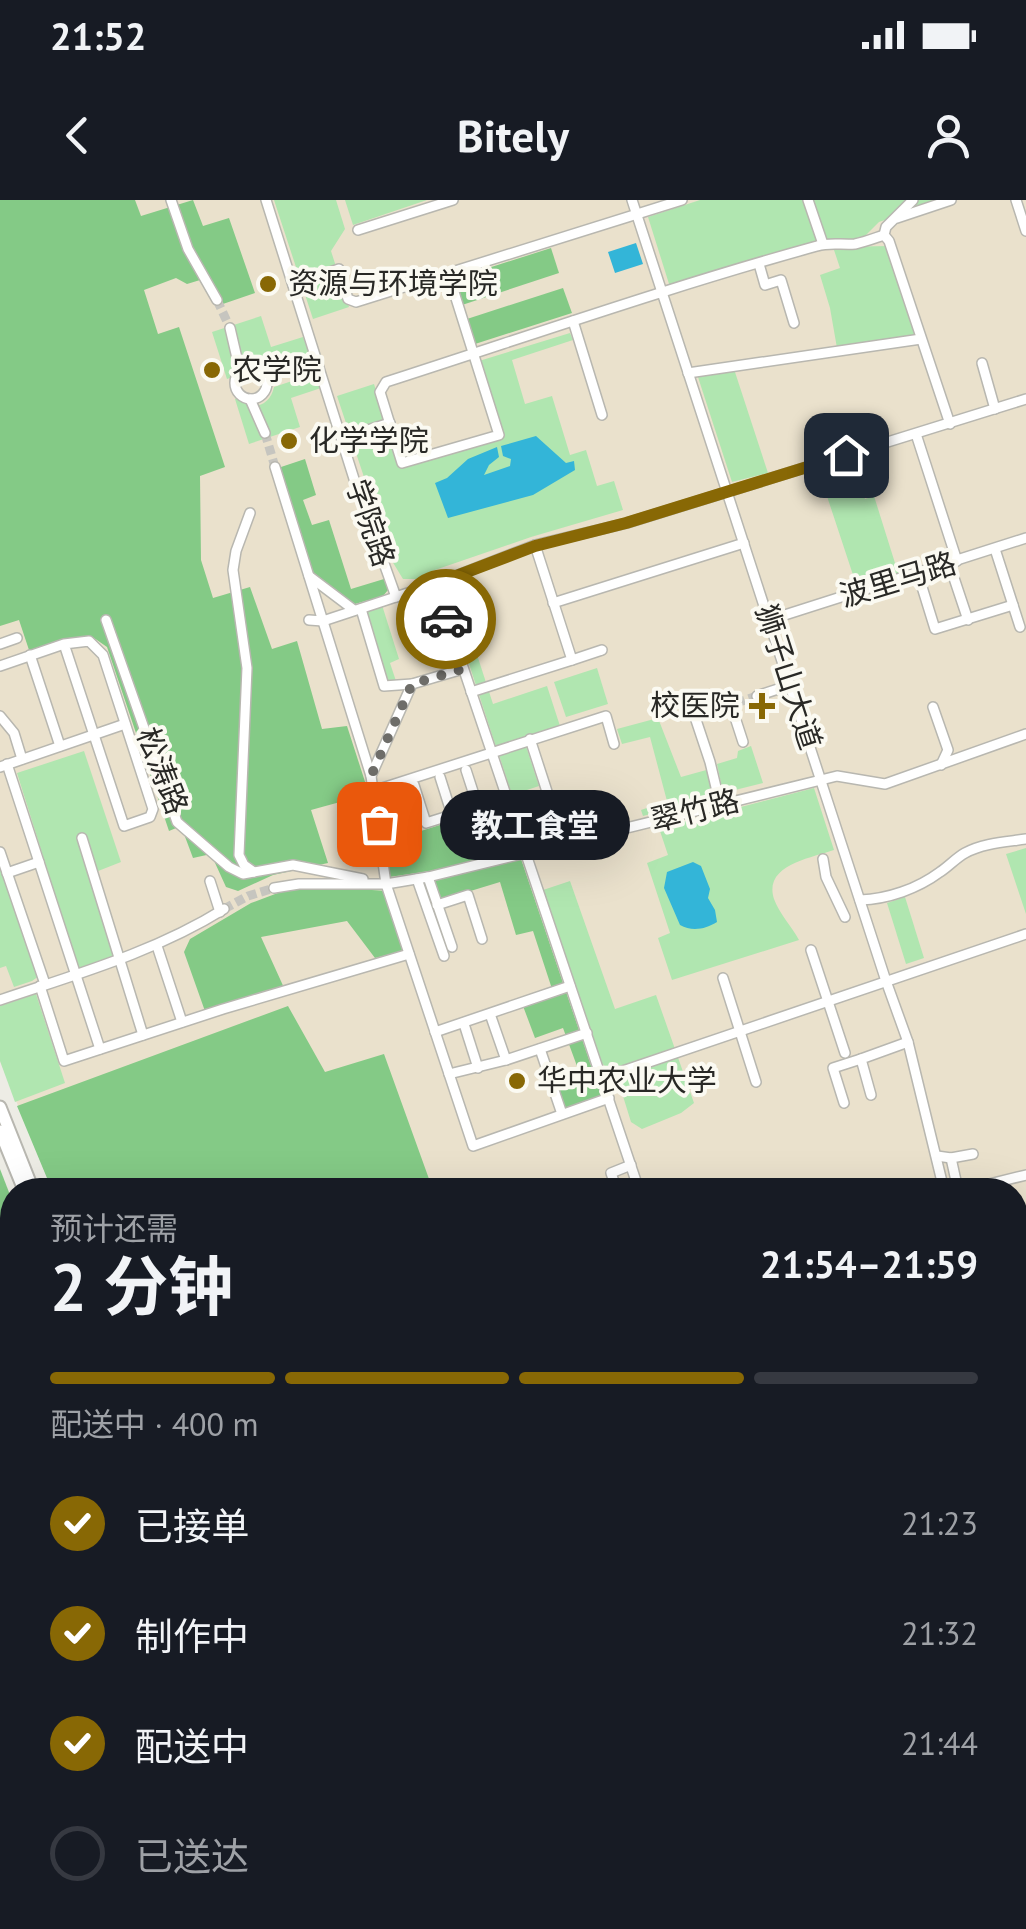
<!DOCTYPE html>
<html lang="zh">
<head>
<meta charset="utf-8">
<style>
	:root { --surface:#171b24; --page:#20242c; --text:#f1f3f6; --muted:#9ea1a6; --line:#363941; --accent:#886805 }
	body { margin:0; font-family:"PT Sans","Noto Sans SC",sans-serif; background:var(--page); color:var(--text); height:100vh; display:flex; flex-direction:column; font-size:38px; white-space:nowrap }
	* { box-sizing:border-box; margin:0 }
	p { font-size:32px; color:var(--muted) }
	.icon { flex:none; width:55px; height:55px; fill:none; stroke:currentColor; stroke-width:2; stroke-linecap:round; stroke-linejoin:round }
	.map { position:relative; flex:1; overflow:hidden }
	.drawer { position:absolute; left:0px; top:978px; width:1028px; height:752px; display:flex; flex-direction:column; background:var(--surface); border-radius:40px 40px 0 0; box-shadow:0 10px 40px #0002 }
	.drawer>* { flex:none }
	.pin { position:absolute; display:grid; place-items:center; width:85px; height:85px; color:#fff; margin:-42px; border-radius:20px; box-shadow:0 5px 15px #0006 }
	.courier { position:absolute; display:grid; place-items:center; width:100px; height:100px; margin:-50px; border:8px solid #886805; border-radius:50%; background:#fff; color:#222; box-shadow:0 2px 12px #0007 }
	.bubble { position:absolute; height:70px; border-radius:35px; background:var(--surface); box-shadow:0 10px 40px #0002; font-size:32px; font-weight:700; line-height:70px; text-align:center }
	.head em { font-style:normal; font-weight:700 }
	.head div { display:flex; flex-direction:column-reverse }
	.head { display:flex; align-items:center; justify-content:space-between; height:170px; padding:0 50px }
	h1 { font-size:65px; font-weight:700; line-height:75px }
	.bar { display:grid; grid-template-columns:repeat(4,1fr); gap:15px 10px; align-content:center; height:120px; padding:0 50px }
	.bar i { height:12px; border-radius:8px; background:var(--line) }
	.bar .current { background:var(--accent) }
	.bar p { grid-column:span 4 }
	ol { padding:0 50px; list-style:none }
	li { display:flex; align-items:center; gap:30px; height:110px }
	li p { margin-inline-start:auto }
	li .icon { padding:10px; border-radius:50%; background:var(--accent); color:#fff; stroke-width:4 }
	li:last-child { color:var(--muted) }
	li i { width:55px; height:55px; border:5px solid var(--line); border-radius:50% }
	.status { display:flex; justify-content:space-between; align-items:center; height:70px; padding:0 50px; background:var(--surface); direction:ltr }
	.status svg { height:28px; fill:currentColor }
	header { display:flex; justify-content:space-between; align-items:center; height:130px; padding:0 50px; background:var(--surface); font-size:45px; font-weight:700 }
	.map>svg:first-child { display:block }
</style>
</head>
<body>
<div class="status"><b>21:52</b><svg viewBox="0 0 49 12"><path d="M0 12V9h3v3zM5 12V6h3v6zM10 12V3h3v9zM15 12V0h3v12zM26 1h20v11H26zM47 4h2v5h-2z"/></svg></div>
<header><svg class="icon" aria-label="back" viewBox="0 0 24 24"><path d="M15 5l-7 7 7 7"/></svg>Bitely<svg class="icon" aria-label="person" viewBox="0 0 24 24"><circle cx="12" cy="8" r="4"/><path d="M4 21q1-7 8-7t8 7"/></svg></header>
<div class="map">
<svg width="1026" height="1729" viewBox="0 0 1026 1729">
	<rect width="100%" height="100%" fill="#edece5"/>
	<!-- education -->
	<path fill="#eae1cc" d="M0 0H1026V1729H481L475 1718H1015V990H52L0 861Z"/>
	<!-- green -->
	<g fill="#b0e6b0">
		<path d="M274 0H336L345 29 331 51 349 107 313 119Z"/>
		<path d="M345 0H427L353 25Z"/>
		<path d="M700 0H943L879 22 861 40 826 39 670 87 648 17Z"/>
		<path d="M890 46 918 137 837 148 830 108 820 75 840 68 833 47Z"/>
		<path d="M261 116 271 147 303 137 309 153 266 167C251 154 236 160 230 178L227 179 212 132Z"/>
		<path d="M570 133 573 140 512 160 525 204 552 196 570 255 586 250 597 286 614 281 623 310 531 337 432 371 423 379H403L392 361 337 196 374 184 399 268 503 238 479 161Z"/>
		<path d="M734 169 768 273 732 282 697 174Z"/>
		<path d="M316 173 321 188 291 198 300 227 249 244 235 199 238 198C252 212 270 206 274 187Z"/>
		<path d="M852 260 865 299 874 296 895 363 905 361 909 371 857 387 818 269Z"/>
		<path d="M456 390 493 504 547 486 560 526 496 547 446 393Z"/>
		<path d="M382 405 399 459 390 463 396 481 387 480 366 412Z"/>
		<path d="M597 468 608 504 566 517 554 482Z"/>
		<path d="M658 518 681 577 710 569 715 597 643 616 641 610 667 601 650 537 622 544 617 529Z"/>
		<path d="M526 546 539 586 512 595 499 555Z"/>
		<path d="M751 546 763 583 723 593 717 564 737 558 738 551Z"/>
		<path d="M84 551 121 662 88 675 114 758 79 771 17 573Z"/>
		<path d="M814 588 834 650C811 658 763 665 774 699 779 713 792 727 799 740L672 780 658 738 670 733 647 663 668 655 659 628Z"/>
		<path d="M1026 648V714L1006 654Z"/>
		<path d="M0 664 39 776 32 781 14 787 6 766 0 768Z"/>
		<path d="M570 681 615 809 656 795 694 903 681 913 642 929 631 922 618 880 599 860 540 691Z"/>
		<path d="M905 697 924 758 906 764 887 703Z"/>
		<path d="M36 794 65 883 15 902 0 861V806Z"/>
		<path d="M12 1462V1536L0 1540V1481Z"/>
	</g>
	<!-- forest -->
	<g fill="#84ca86">
		<path d="M0 0H135L141 16 193 0 203 26 229 18 255 93 220 105 210 77 187 84 176 78 144 90 158 134 179 127 225 267 200 276 201 360 213 398 250 387 272 449 297 441 322 529 347 526 369 594 311 610 328 663 273 675 238 691 226 687 211 654 193 658 181 626 169 631 107 447 94 438 74 437 30 453 19 420 0 426Z"/>
		<path d="M551 48 559 73 462 105 454 79Z"/>
		<path d="M563 88 572 113 475 144 467 119Z"/>
		<path d="M305 259 316 295 303 300 312 325 329 320 351 389 384 379 388 390 383 396 355 404 312 374 278 268Z"/>
		<path d="M503 605 518 650 430 671 389 677 383 643Z"/>
		<path d="M544 605 556 643 527 649 516 614Z"/>
		<path d="M521 659 601 895 563 909 557 887 581 877 563 828 535 838 523 806 554 795 533 731 516 735 500 682 441 700 435 680Z"/>
		<path d="M323 687 388 691 407 750 375 758 347 721 261 737 285 790 206 814 184 752 190 739 251 703 291 688Z"/>
		<path d="M288 806 325 872 384 854 433 990H52L17 906Z"/>
		<path d="M0 969 12 1000V1311L0 1302Z"/>
		<path d="M475 1718H554L558 1729H481Z"/>
	</g>
	<!-- water -->
	<g fill="#33b5d8">
		<path d="M636 43 643 64 615 73 608 52Z"/>
		<path d="M536 236 566 263 574 261 575 270 533 295 448 318 435 283 447 278 468 259 497 247 499 257 489 265 484 275 510 266 511 259 503 256 501 246Z"/>
		<path d="M693 662 701 666 710 689 708 698 715 710 717 722C706 729 692 732 680 725L664 688 667 672Z"/>
	</g>
	<g fill="none" stroke-linecap="round" stroke-linejoin="round">
		<!-- minor-tunnel -->
		<g stroke="#c6c5bf" stroke-width="9" stroke-dasharray="9 4.5" stroke-linecap="butt">
			<path d="M217 100 230 128"/>
			<path d="M265 233 275 267"/>
			<path d="M736 503 757 496"/>
			<path d="M224 709 248 696 274 688"/>
		</g>
		<defs>
			<g id="minor">
				<path d="M171 0 188 49 217 100"/>
				<path d="M266 0 355 282 396 397"/>
				<path d="M632 0 886 781 908 842 944 990"/>
				<path d="M808 0 823 44"/>
				<path d="M913 0 886 27 884 35 889 41 950 224"/>
				<path d="M1016 0 1026 31"/>
				<path d="M897 18 951 0"/>
				<path d="M358 30 453 0"/>
				<path d="M759 64 765 85 781 80 794 123"/>
				<path d="M448 73 499 235 402 263 380 192 386 182C529 136 672 86 817 46 829 42 842 45 855 44 865 42 875 38 884 35"/>
				<path d="M293 85 339 69 348 99 356 102 682 0"/>
				<path d="M573 121 602 215"/>
				<path d="M230 128 240 171"/>
				<path d="M982 163 995 209"/>
				<circle cx="251" cy="183" r="16"/>
				<path d="M688 173 921 139"/>
				<path d="M250 199 265 233"/>
				<path d="M916 234 957 361"/>
				<path d="M342 238 390 223"/>
				<path d="M275 267 371 576"/>
				<path d="M250 313 236 351 233 370 247 468 239 655 244 665 254 672"/>
				<path d="M995 349 1020 427"/>
				<path d="M949 363 968 420"/>
				<path d="M918 374 935 429 1013 405"/>
				<path d="M309 376 354 410"/>
				<path d="M435 384 639 990"/>
				<path d="M553 403 744 343"/>
				<path d="M361 409 384 486 412 484"/>
				<path d="M106 420 177 622 229 667 243 674 293 665 363 679"/>
				<path d="M309 420 323 421 435 384 535 345 627 323 1026 199"/>
				<path d="M769 420 1026 338"/>
				<path d="M0 444 17 438"/>
				<path d="M30 455 60 546"/>
				<path d="M572 460 602 450"/>
				<path d="M0 466 64 444 89 441 103 455 153 609 150 617 124 626 64 444"/>
				<path d="M463 469 412 484 371 576 386 684 473 946 609 898"/>
				<path d="M471 492 572 460 535 345"/>
				<path d="M757 496 790 485"/>
				<path d="M736 503 731 505 743 542"/>
				<path d="M933 507 948 550 941 565"/>
				<path d="M694 514 710 562 720 604"/>
				<path d="M0 516 14 533 22 559"/>
				<path d="M530 539 564 644"/>
				<path d="M7 564 100 849"/>
				<path d="M0 567 125 524"/>
				<path d="M466 570 478 607"/>
				<path d="M440 577 452 615"/>
				<path d="M414 585 426 623 506 598"/>
				<path d="M373 591 606 516 614 544"/>
				<path d="M82 638 143 835"/>
				<path d="M0 652 45 784"/>
				<path d="M823 659 826 677 845 717"/>
				<path d="M7 673 39 662"/>
				<path d="M428 677 452 747"/>
				<path d="M417 679 444 756"/>
				<path d="M210 681 220 712"/>
				<path d="M274 688 299 684H386L428 677 837 576 885 584 1026 534"/>
				<path d="M860 700C888 699 917 689 940 672 949 666 956 658 965 653 983 643 1006 642 1026 639"/>
				<path d="M437 705 468 695 482 739"/>
				<path d="M157 746 182 822"/>
				<path d="M811 750 845 853"/>
				<path d="M723 778 756 882"/>
				<path d="M40 786 64 861 223 809 409 754"/>
				<path d="M0 800C77 774 155 752 224 709"/>
				<path d="M490 814 506 860"/>
				<path d="M464 824 478 868"/>
				<path d="M435 832 570 786"/>
				<path d="M540 849 562 914"/>
				<path d="M449 874 506 860 587 833"/>
				<path d="M602 878 1026 734"/>
				<path d="M871 895 861 859 908 842"/>
				<path d="M844 903 833 868 861 859"/>
				<path d="M937 956 951 958 973 954"/>
				<path d="M951 958 958 990"/>
				<path d="M617 990 611 973 631 965"/>
				<path d="M965 990 1026 975"/>
				<path d="M1015 1285 1026 1286"/>
				<path d="M0 1549 12 1545"/>
				<path d="M774 1718 778 1729"/>
				<path d="M816 1718 820 1729"/>
				<path d="M993 1718 995 1729"/>
				<path d="M1007 1718 1009 1729"/>
				<path d="M638 1729 640 1718"/>
				<path d="M690 1729 692 1718"/>
				<path d="M704 1729V1718"/>
			</g>
			<g id="major">
				<path d="M0 907 33 990"/>
				<path d="M0 931 24 990"/>
				<path d="M294 1718 298 1729"/>
				<path d="M306 1718 310 1729"/>
			</g>
		</defs>
		<!-- minor casing -->
		<use href="#minor" stroke="#b8b7b0" stroke-width="12"/>
		<!-- major casing -->
		<use href="#major" stroke="#b8b7b0" stroke-width="15"/>
		<!-- minor -->
		<use href="#minor" stroke="#fff" stroke-width="9"/>
		<!-- major -->
		<use href="#major" stroke="#fff" stroke-width="11"/>
	</g>
	<g fill="none" stroke-linecap="round" stroke-linejoin="round">
		<!-- done -->
		<path stroke="#6e6d69" stroke-width="10" stroke-dasharray="0 18" d="M379 624 371 576 412 484 463 469 446 419"/>
		<!-- route -->
		<path stroke="#886805" stroke-width="12" d="M446 419 435 384 535 346 626 323 846 255"/>
	</g>
	<!-- markers -->
	<g fill="#886805" stroke="#fbfaf2" stroke-width="4">
		<circle cx="268" cy="84" r="10"/>
		<circle cx="212" cy="170" r="10"/>
		<circle cx="289" cy="241" r="10"/>
		<path d="M757 491h10v10h10v10h-10v10h-10v-10h-10v-10h10z"/>
		<circle cx="517" cy="881" r="10"/>
	</g>
	<g text-anchor="middle" stroke-width="8" stroke-linejoin="round" paint-order="stroke">
		<!-- poi labels -->
		<g font-size="30" fill="#292926" stroke="#fbfaf2" text-anchor="start">
			<text x="288" y="94">资源与环境学院</text>
			<text x="232" y="180">农学院</text>
			<text x="309" y="251">化学学院</text>
			<text x="740" y="516" text-anchor="end">校医院</text>
			<text x="537" y="891">华中农业大学</text>
		</g>
		<!-- street labels -->
		<g font-size="30" fill="#292926" stroke="#fbfaf2">
			<text transform="translate(370 323) rotate(71)" y="10">学院路</text>
			<text transform="translate(898 380) rotate(-17)" y="10">波里马路</text>
			<text transform="translate(788 477) rotate(72)" y="10">狮子山大道</text>
			<text transform="translate(162 571) rotate(69)" y="10">松涛路</text>
			<text transform="translate(695 611) rotate(-14)" y="10">翠竹路</text>
		</g>
	</g>
</svg>
<div class="pin" style="left:379px;top:624px;background:#ea580c"><svg class="icon" aria-label="bag" viewBox="0 0 24 24"><path d="M5 8h14l-1 12H6zM9 8a3 3 0 0 1 6 0"/></svg></div>
<div class="pin" style="left:846px;top:255px;background:#1f2937"><svg class="icon" aria-label="home" viewBox="0 0 24 24"><path d="M3 11l9-7 9 7M6 9v11h12V9"/></svg></div>
<div class="courier" style="left:446px;top:419px"><svg class="icon" aria-label="car" viewBox="0 0 24 24"><path d="M5 17H2v-5l4-1 3-4h7l3 4 3 1v5h-3M9 17h6M6 11h13"/><circle cx="7" cy="17" r="2"/><circle cx="17" cy="17" r="2"/></svg></div>
<div class="bubble" style="left:440px;top:590px;width:190px">教工食堂</div>
<section class="drawer">
<div class="head"><div><h1>2 分钟</h1><p>预计还需</p></div><em>21:54–21:59</em></div>
<div class="bar"><i class="current"></i><i class="current"></i><i class="current"></i><i></i><p>配送中 · 400 m</p></div>
<ol>
<li><svg class="icon" aria-label="check" viewBox="0 0 24 24"><path d="M5 12l5 5 9-10"/></svg>已接单<p>21:23</p></li>
<li><svg class="icon" aria-label="check" viewBox="0 0 24 24"><path d="M5 12l5 5 9-10"/></svg>制作中<p>21:32</p></li>
<li><svg class="icon" aria-label="check" viewBox="0 0 24 24"><path d="M5 12l5 5 9-10"/></svg>配送中<p>21:44</p></li>
<li><i></i>已送达</li>
</ol>
</section>
</div>
</body>
</html>
